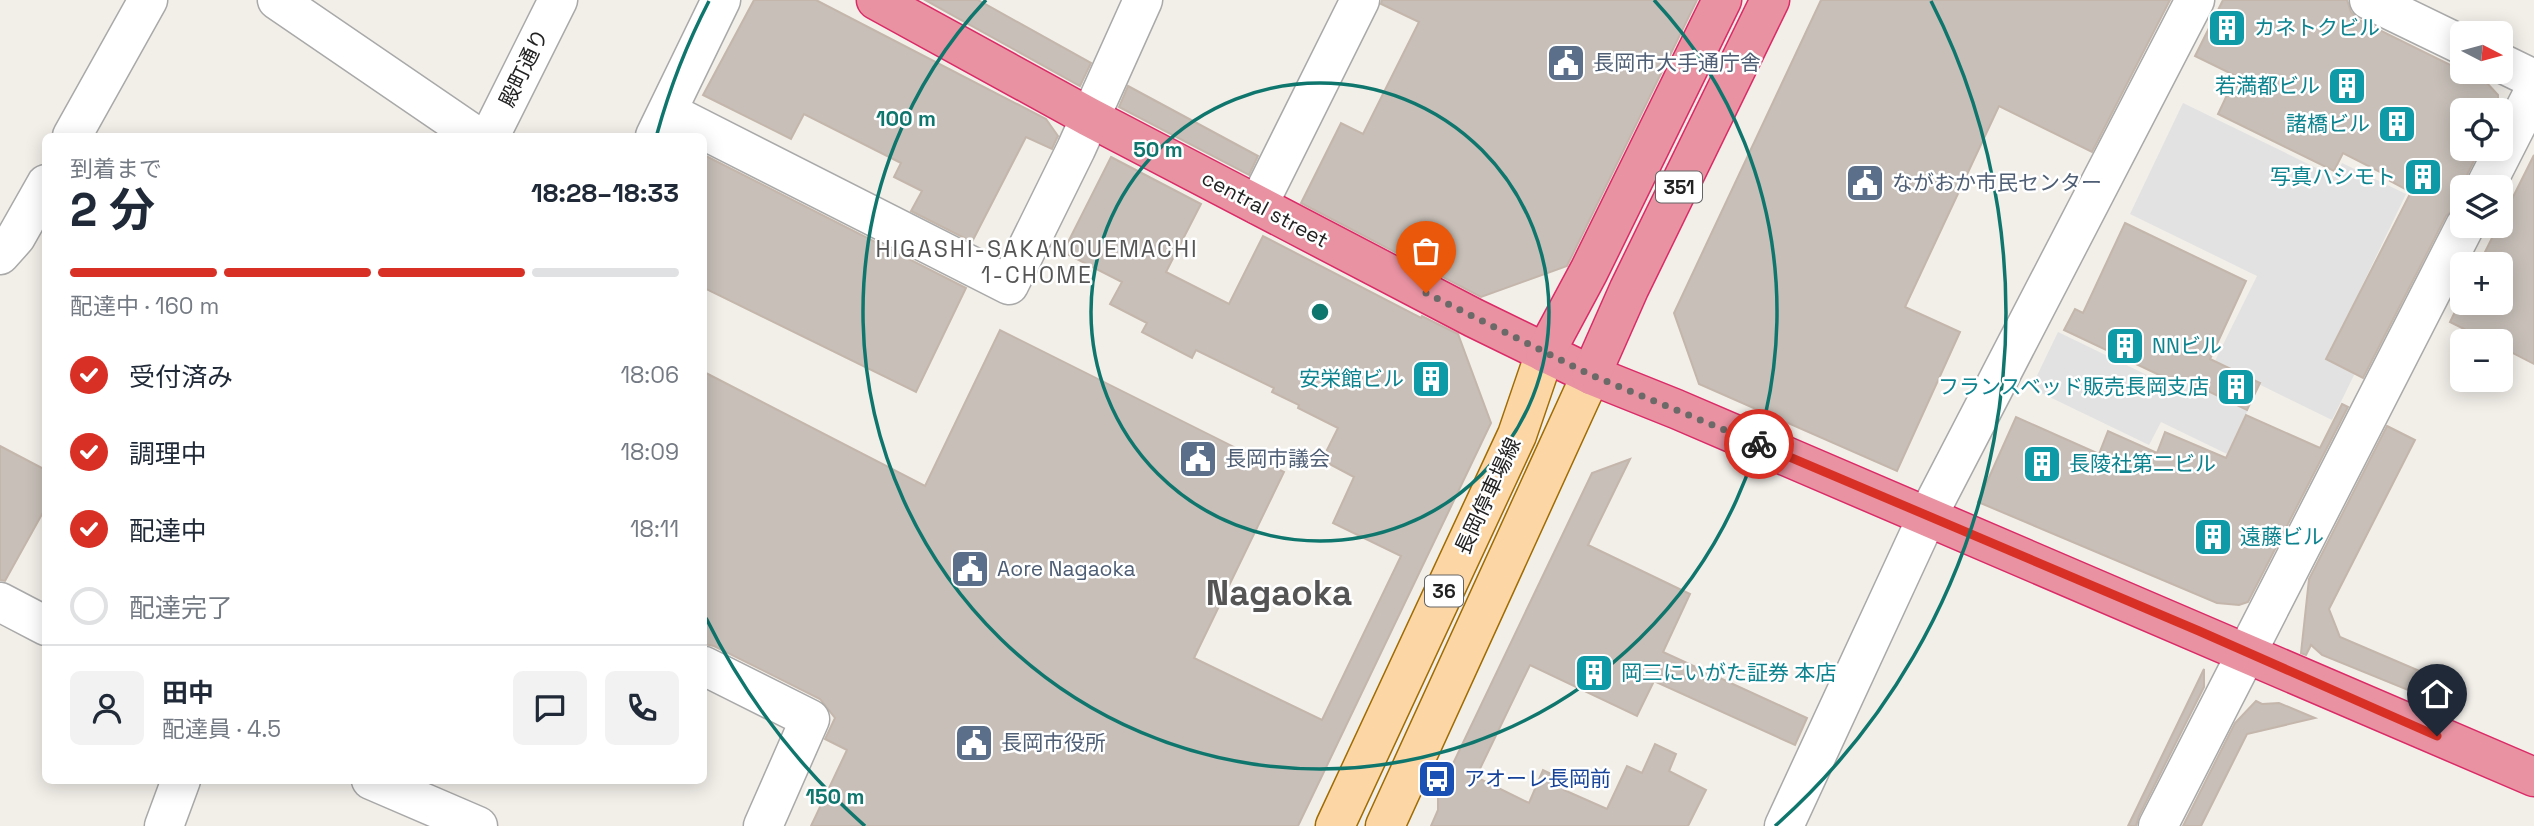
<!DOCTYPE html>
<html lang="ja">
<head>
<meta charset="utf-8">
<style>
	:root { --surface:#fff; --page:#f2f2f3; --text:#1f2937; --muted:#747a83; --line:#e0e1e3; --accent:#d93025 }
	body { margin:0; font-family:"Space Grotesk","Noto Sans JP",sans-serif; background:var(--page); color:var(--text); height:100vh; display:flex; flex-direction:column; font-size:26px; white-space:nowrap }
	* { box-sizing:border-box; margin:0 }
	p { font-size:23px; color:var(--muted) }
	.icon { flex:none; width:38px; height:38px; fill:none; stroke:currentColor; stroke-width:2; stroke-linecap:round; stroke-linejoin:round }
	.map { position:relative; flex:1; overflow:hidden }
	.details { position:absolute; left:42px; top:133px; width:665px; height:651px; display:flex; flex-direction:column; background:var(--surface); border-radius:10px; box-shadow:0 4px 18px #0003 }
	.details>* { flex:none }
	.needle { width:46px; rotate:96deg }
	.controls { position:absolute; left:2450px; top:21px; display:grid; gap:14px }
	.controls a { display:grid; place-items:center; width:63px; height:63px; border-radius:10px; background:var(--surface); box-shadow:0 4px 18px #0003; font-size:35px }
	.pin { position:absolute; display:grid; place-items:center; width:60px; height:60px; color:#fff; margin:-72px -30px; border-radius:50% 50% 50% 0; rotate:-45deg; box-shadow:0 0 7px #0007 }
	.pin .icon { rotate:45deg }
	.courier { position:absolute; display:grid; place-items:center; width:70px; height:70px; margin:-35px; border:5px solid #d93025; border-radius:50%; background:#fff; color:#222; box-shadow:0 2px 9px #0007 }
	.head em { font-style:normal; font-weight:700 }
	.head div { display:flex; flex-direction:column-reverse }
	.head { display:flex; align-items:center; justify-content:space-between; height:119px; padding:0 28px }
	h1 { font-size:46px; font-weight:700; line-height:52px }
	.bar { display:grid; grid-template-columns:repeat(4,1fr); gap:10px 7px; align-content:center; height:84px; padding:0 28px }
	.bar i { height:9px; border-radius:5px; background:var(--line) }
	.bar .on { background:var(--accent) }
	.bar p { grid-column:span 4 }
	.line { display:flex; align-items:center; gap:18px; padding:0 28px; border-top:2px solid var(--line) }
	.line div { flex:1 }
	.round { display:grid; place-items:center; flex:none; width:74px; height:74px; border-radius:10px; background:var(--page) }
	ol { padding:0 28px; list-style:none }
	li { display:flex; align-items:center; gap:21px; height:77px }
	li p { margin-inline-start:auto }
	li .icon { padding:7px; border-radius:50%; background:var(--accent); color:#fff; stroke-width:4 }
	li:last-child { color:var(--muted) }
	li i { width:38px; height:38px; border:4px solid var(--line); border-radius:50% }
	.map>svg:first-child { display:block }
</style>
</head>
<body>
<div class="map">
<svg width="2534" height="826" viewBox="0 0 2534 826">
	<rect width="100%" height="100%" fill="#f2efe9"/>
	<!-- parking -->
	<path fill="#e2e2e2" d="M2183 103 2335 177 2342 163 2406 194 2327 359 2355 373 2332 420 2224 367 2212 393 2248 410 2227 454 2161 422 2149 445 2031 388 2058 332 2178 390 2195 354 2214 363 2257 276 2130 214Z"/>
	<!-- building -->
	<g fill="#c7bfb8" stroke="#c4b6ab" stroke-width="2">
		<path d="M754 0H816L1046 119 1058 136 1056 140 1052 149 1026 137 972 242 911 211 922 191 894 177 901 163 804 114 791 139 703 95Z"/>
		<path d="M925 0H978L1091 63 1080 86Z"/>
		<path d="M1382 0H1697L1567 266 1481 297 1301 203 1341 123 1363 134 1419 22 1381 4Z"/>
		<path d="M1821 0H2170L2092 152 1999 106 1905 307 1960 332 1897 471 1699 384 1674 313Z"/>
		<path d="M2223 0H2347L2351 12 2359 20 2487 83 2498 95V110H2462V149H2480L2466 177 2462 193 2456 207 2446 216 2363 378 2326 359 2411 192 2390 181 2392 178 2343 153 2334 171 2218 114 2236 76 2195 56Z"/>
		<path d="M1128 86 1258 156 1249 175 1119 107Z"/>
		<path d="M704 155 966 288 916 392 704 288Z"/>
		<path d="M2534 155V364L2501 347V341H2488L2450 322 2462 297V303H2501V264H2479L2498 226H2501V221Z"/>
		<path d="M1111 157 1201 204 1166 272 1229 304 1263 236 1421 318 1422 316 1458 334 1491 423 1298 826H811L847 750 825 739 835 718 820 699 714 646 704 644V372L925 486 1000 330 1284 472 1194 658 1322 720 1401 556 1333 523 1354 477 1322 460 1338 428 1298 408 1299 405 1272 392 1274 388 1196 350 1192 358 1142 332 1147 323 1110 304 1122 282 1063 252Z"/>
		<path d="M2125 223 2246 281 2210 359 2260 383 2247 410 2179 377 2176 383 2064 330 2075 309 2083 313Z"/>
		<path d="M2342 404 2348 407 2248 602 2239 605 2217 603 1978 502 2016 417 2099 454 2108 431 2157 453 2165 432 2226 458 2246 415 2320 448Z"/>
		<path d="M2387 426 2415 440 2329 609 2340 637 2422 672 2413 692 2322 655 2311 645 2306 655 2301 653 2309 579Z"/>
		<path d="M0 446 46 470V507L5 581 0 580Z"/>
		<path d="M1630 459 1588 545 1690 594 1663 652 1807 718 1795 745 1654 681 1637 716 1530 665 1476 777 1529 803 1543 770 1568 782 1564 790 1607 809 1627 766 1642 773 1655 744 1676 754 1669 771 1706 790 1688 826H1431L1438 810V795L1592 473Z"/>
		<path d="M2204 669V687L2139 816 2136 826H2128Z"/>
		<path d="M2256 701 2262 704 2279 703 2315 718 2247 734 2201 826H2183L2235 723Z"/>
	</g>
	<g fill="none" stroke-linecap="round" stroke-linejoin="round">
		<defs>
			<g id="minor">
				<path d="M277 0 476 136"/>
				<path d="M2369 0 2462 45"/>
				<path d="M2501 63 2534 79"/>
				<path d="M668 112 1009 285 1076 149 1143 0"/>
				<path d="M72 136 148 0"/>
				<path d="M490 136 558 0"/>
				<path d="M655 136 721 0"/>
				<path d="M2485 187 2534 91"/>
				<path d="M1258 205 1360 0"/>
				<path d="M0 255 16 237 46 184"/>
				<path d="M0 602 46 626"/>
				<path d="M704 666 810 719 763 826"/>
				<path d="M371 780 478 826"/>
				<path d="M164 826 181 780"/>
				<path d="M1784 826 1927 517 2195 0"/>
				<path d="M2158 826 2465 226"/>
			</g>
			<g id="major">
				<path d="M1335 826 1517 435 1545 353"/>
				<path d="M1385 826 1591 375"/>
			</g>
			<g id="highway">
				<path d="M876 0 1089 117 1474 318 1591 375 1676 409 2534 777"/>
				<path d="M1545 353 1589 271 1722 0"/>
				<path d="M1591 375 1629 289 1770 0"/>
			</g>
		</defs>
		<!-- minor casing -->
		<use href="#minor" stroke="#a9a9a9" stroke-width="41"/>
		<!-- major casing -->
		<use href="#major" stroke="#a06b00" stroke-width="41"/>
		<!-- highway casing -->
		<use href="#highway" stroke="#dc2a67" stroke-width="41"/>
		<!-- minor -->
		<use href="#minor" stroke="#fff" stroke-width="38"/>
		<!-- major -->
		<use href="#major" stroke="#fcd6a4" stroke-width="38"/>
		<!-- highway -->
		<use href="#highway" stroke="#e892a2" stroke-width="38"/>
	</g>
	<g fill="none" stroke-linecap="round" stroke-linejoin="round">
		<!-- done -->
		<path stroke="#6b6a68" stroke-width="7" stroke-dasharray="0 12.6" d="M1426 293 1591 375 1759 444"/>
		<!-- route -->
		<path stroke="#d93025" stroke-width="9" d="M1759 444 2199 631 2437 736"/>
	</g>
	<!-- distance rings -->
	<g fill="none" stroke="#0f766e" stroke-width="3.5">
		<circle cx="1320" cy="312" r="229"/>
		<path d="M1654 0A457 457 0 1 1 986 0"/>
		<path d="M865 826A686 686 0 0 1 706 618M657 134A686 686 0 0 1 709 1M1931 1A686 686 0 0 1 1775 826"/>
	</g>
	<!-- icons -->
	<defs>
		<symbol id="building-square" viewBox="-11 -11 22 22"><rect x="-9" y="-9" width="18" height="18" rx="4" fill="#0f9aa8" stroke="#fff"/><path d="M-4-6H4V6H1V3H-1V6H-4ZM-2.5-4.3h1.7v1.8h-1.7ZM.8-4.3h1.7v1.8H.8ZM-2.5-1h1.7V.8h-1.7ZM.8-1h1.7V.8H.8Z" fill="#fff"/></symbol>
		<symbol id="civic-square" viewBox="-11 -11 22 22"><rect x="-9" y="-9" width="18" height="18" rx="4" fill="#5c6f8a" stroke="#fff"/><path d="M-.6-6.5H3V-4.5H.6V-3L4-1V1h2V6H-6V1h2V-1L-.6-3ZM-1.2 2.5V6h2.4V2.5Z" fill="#fff"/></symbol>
		<symbol id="bus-square" viewBox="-11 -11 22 22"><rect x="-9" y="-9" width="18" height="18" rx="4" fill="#1a4fb4" stroke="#fff"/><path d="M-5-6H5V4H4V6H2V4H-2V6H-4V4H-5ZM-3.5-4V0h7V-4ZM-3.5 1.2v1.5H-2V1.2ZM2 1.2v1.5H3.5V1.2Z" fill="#fff"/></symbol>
	</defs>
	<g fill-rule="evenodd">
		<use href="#building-square" x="2205" y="6" width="44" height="44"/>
		<use href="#civic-square" x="1544" y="41" width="44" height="44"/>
		<use href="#building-square" x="2325" y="64" width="44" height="44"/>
		<use href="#building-square" x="2375" y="102" width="44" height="44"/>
		<use href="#building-square" x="2401" y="155" width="44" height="44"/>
		<use href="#civic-square" x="1843" y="161" width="44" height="44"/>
		<use href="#building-square" x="2103" y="324" width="44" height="44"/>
		<use href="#building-square" x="1409" y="357" width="44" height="44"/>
		<use href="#building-square" x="2214" y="365" width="44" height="44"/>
		<use href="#civic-square" x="1176" y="437" width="44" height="44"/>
		<use href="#building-square" x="2020" y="442" width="44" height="44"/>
		<use href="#building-square" x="2191" y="515" width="44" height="44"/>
		<use href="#civic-square" x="948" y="547" width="44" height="44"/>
		<use href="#building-square" x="1572" y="651" width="44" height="44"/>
		<use href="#civic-square" x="952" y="721" width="44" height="44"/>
		<use href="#bus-square" x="1415" y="757" width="44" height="44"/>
	</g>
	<g text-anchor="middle" stroke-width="5" stroke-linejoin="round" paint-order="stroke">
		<!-- shield labels -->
		<g fill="#fff" stroke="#646464" stroke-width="2">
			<rect x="1656" y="171.5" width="46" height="31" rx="5"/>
			<rect x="1425" y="575.5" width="38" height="31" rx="5"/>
		</g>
		<g font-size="19" font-weight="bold" fill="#222">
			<text x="1679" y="194">351</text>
			<text x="1444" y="598">36</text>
		</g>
		<!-- culture labels -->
		<g font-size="21" fill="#0d838f" stroke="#fff" text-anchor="start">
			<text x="2254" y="35">カネトクビル</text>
			<text x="2320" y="93" text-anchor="end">若満都ビル</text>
			<text x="2370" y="131" text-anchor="end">諸橋ビル</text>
			<text x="2396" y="184" text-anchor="end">写真ハシモト</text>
			<text x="2152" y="353">NNビル</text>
			<text x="1404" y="386" text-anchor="end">安栄館ビル</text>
			<text x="2209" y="394" text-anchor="end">フランスベッド販売長岡支店</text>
			<text x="2069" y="471">長陵社第二ビル</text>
			<text x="2240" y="544">遠藤ビル</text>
			<text x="1621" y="680">岡三にいがた証券 本店</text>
		</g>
		<!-- service labels -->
		<g font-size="21" fill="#4e5e75" stroke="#fff" text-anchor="start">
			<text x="1593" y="70">長岡市大手通庁舎</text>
			<text x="1892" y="190">ながおか市民センター</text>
			<text x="1225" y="466">長岡市議会</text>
			<text x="997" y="576">Aore Nagaoka</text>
			<text x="1001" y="750">長岡市役所</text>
		</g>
		<!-- street labels -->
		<g font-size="21" fill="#222" stroke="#fff">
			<text transform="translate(524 68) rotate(-64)" y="7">殿町通り</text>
			<text transform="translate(1265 209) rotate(28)" y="7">central street</text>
			<text transform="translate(1488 496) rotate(-65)" y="7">長岡停車場線</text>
		</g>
		<!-- transit labels -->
		<g font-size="21" fill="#164399" stroke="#fff" text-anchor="start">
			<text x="1464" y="786">アオーレ長岡前</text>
		</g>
		<!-- neighbourhood labels -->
		<g font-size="23" letter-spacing="2" fill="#555" stroke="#fff">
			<text x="1037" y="257">HIGASHI-SAKANOUEMACHI<tspan x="1037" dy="26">1-CHOME</tspan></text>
		</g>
		<!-- town labels -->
		<g font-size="35" font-weight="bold" fill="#555" stroke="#fff">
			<text x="1279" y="605">Nagaoka</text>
		</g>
	</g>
	<circle cx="1320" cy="312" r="10" fill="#0f766e" stroke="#fff" stroke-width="3.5"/>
	<g font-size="21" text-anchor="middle" font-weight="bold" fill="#0f766e" stroke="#fff" stroke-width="5" stroke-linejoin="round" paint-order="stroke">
		<text x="906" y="126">100 m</text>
		<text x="1158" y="157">50 m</text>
		<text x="835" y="804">150 m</text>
	</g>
</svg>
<div class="controls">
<a><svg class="needle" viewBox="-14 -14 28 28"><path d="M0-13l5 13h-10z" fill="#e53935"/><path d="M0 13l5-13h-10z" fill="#747a83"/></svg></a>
<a><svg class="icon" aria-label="locate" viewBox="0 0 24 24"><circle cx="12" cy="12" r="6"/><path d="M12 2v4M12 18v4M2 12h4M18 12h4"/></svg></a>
<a><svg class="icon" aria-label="layers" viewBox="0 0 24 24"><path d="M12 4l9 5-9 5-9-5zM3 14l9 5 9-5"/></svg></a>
<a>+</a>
<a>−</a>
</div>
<div class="pin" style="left:1426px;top:293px;background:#ea580c"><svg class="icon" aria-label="bag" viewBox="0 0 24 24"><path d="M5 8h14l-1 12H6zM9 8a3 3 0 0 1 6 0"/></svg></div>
<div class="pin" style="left:2437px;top:736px;background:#1f2937"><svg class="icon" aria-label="home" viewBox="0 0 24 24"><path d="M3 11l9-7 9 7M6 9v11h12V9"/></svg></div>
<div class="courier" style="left:1759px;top:444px"><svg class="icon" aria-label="bike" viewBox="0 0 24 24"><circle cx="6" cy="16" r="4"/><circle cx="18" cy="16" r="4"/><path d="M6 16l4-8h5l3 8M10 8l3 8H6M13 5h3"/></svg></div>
<section class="details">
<div class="head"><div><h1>2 分</h1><p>到着まで</p></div><em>18:28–18:33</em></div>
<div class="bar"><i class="on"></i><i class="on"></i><i class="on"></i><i></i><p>配達中 · 160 m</p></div>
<ol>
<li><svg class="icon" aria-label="check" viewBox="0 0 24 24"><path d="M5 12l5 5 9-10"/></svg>受付済み<p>18:06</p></li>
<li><svg class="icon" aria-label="check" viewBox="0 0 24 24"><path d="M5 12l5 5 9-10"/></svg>調理中<p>18:09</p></li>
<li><svg class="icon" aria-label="check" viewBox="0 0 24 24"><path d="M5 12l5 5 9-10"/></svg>配達中<p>18:11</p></li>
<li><i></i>配達完了</li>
</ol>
<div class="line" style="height:126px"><a class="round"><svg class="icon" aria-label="person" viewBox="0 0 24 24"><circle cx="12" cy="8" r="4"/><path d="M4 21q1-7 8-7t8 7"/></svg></a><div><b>田中</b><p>配達員 · 4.5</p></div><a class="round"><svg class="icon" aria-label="chat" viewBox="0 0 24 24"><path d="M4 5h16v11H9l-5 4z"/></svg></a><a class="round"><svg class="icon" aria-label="phone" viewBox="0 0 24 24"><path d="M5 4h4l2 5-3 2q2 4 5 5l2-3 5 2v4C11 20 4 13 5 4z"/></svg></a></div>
</section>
</div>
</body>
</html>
